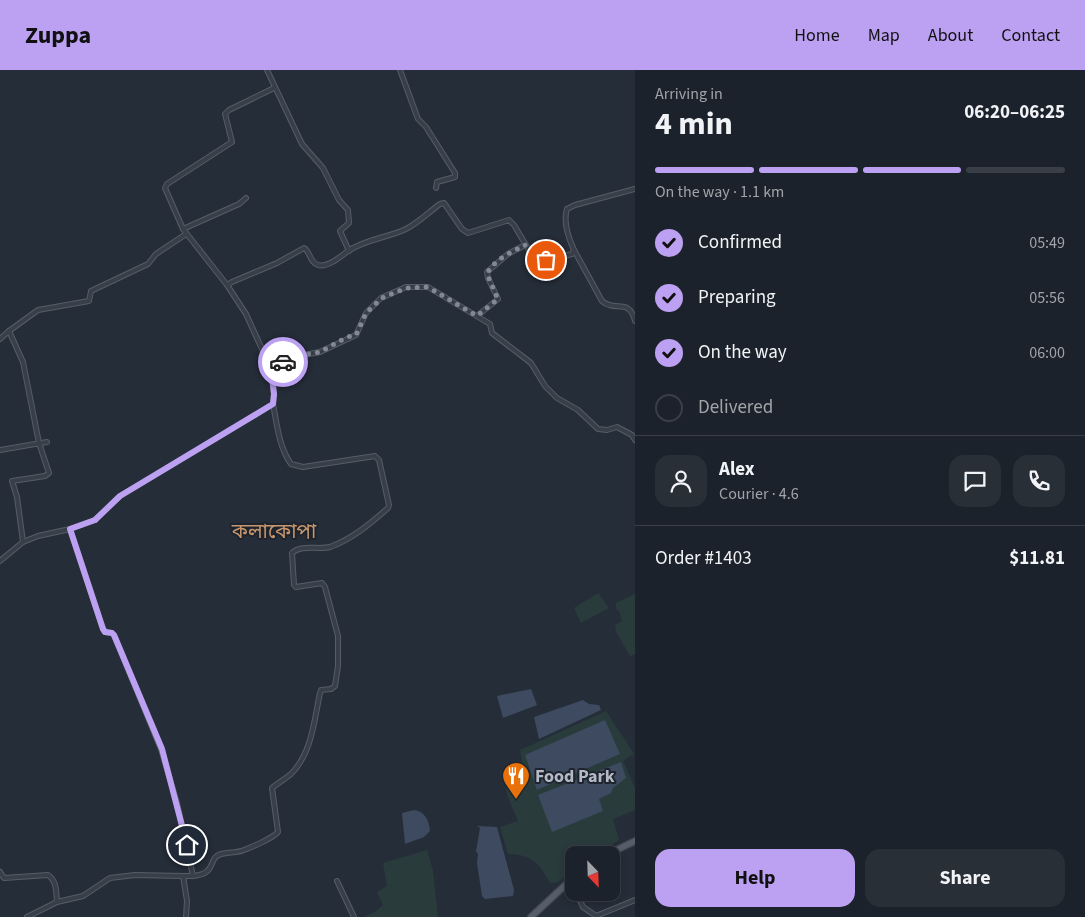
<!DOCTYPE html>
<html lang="en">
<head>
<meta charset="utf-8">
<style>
	:root { --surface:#1c222b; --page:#292f37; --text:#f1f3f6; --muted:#a0a4a9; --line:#3a3f47; --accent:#bca0f2 }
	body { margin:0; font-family:"Source Sans 3","Noto Sans Bengali",sans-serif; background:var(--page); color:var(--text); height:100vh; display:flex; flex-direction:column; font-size:19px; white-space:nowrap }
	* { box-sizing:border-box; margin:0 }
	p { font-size:16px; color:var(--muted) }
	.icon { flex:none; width:28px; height:28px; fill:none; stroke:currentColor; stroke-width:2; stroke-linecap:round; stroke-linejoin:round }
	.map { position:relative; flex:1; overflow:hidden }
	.side { display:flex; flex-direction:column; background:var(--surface); width:450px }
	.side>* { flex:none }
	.needle { width:32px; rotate:157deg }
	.controls { position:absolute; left:565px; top:776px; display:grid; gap:10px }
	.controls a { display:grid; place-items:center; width:55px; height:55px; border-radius:10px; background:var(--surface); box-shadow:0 2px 8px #0003,0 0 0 1px var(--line); font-size:25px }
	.pin { position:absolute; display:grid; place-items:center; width:42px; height:42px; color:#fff; margin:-21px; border:2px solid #fff; border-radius:50%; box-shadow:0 1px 5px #0007 }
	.courier { position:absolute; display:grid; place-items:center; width:50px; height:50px; margin:-25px; border:4px solid #bca0f2; border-radius:50%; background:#fff; color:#222; box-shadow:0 1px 6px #0007 }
	.summary em { font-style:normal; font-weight:700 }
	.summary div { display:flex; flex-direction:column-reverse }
	.summary { display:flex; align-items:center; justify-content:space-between; height:85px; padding:0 20px }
	h1 { font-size:32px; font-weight:700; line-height:38px }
	.bar { display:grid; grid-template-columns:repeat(4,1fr); gap:8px 5px; align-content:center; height:60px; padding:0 20px }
	.bar i { height:6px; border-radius:4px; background:var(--line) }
	.bar .on { background:var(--accent) }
	.bar p { grid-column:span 4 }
	.line { display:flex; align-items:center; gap:12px; padding:0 20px; border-top:1px solid var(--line) }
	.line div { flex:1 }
	.round { display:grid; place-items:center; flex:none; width:52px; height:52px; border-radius:15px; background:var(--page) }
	ol { padding:0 20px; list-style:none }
	li { display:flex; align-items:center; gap:15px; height:55px }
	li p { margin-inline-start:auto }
	li .icon { padding:5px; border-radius:50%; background:var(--accent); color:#111; stroke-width:4 }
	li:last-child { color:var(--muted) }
	li i { width:28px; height:28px; border:2px solid var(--line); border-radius:50% }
	.primary-button { display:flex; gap:10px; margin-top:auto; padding:10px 20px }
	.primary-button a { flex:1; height:58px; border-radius:15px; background:var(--accent); color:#111; font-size:20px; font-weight:700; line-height:58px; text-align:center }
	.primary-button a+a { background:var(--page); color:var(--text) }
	header { display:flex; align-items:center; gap:30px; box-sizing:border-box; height:70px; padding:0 25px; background:var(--accent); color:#111 }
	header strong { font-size:24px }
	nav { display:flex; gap:28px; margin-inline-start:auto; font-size:18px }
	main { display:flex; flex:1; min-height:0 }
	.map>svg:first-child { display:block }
</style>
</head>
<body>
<header>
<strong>Zuppa</strong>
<nav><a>Home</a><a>Map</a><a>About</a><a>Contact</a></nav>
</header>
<main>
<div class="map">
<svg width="635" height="847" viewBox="0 0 635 847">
	<rect width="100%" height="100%" fill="#252d39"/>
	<!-- green -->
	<g fill="#2a3b3c">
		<path d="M598 523 609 538 581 553 574 538Z"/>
		<path d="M635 524V584L630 586 616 562 615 555 622 551 619 541 616 539V533Z"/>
		<path d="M606 641 634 684 623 691 635 718V740L613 749 619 770 598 785H574V801L558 812 550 813C539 793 533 785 508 784L500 757 518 751 507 725 505 705 523 698 520 680Z"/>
		<path d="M427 780 433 801 438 847H363L375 842 383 835 377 822 387 816 383 793Z"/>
	</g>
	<!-- water -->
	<g fill="#3d4a60">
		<path d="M531 619 537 635 503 648 497 626Z"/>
		<path d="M583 630 589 634 599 635 601 640 539 669 534 647Z"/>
		<path d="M605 650 620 684 537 720 525 685Z"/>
		<path d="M621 692 626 708 613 718 611 723 599 729 603 741 552 762 538 725Z"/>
		<path d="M414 740C425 741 429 751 430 761L424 767 405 774 402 743Z"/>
		<path d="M477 756 497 757 514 820 513 826 485 829 482 826 477 793 478 784 476 781 480 758Z"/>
	</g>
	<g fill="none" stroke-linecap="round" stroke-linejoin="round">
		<defs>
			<g id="street">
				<path d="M267 0 302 74 323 98 339 130 348 140 349 153 340 161 349 181"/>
				<path d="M400 0 418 49 426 57 455 103V107L437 112 436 118"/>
				<path d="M183 159 239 134 246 128"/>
				<path d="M574 180 602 231C615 243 629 227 635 251"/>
				<path d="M227 215 183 159 165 118 167 114 232 72 225 44 229 40 274 18"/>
				<path d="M477 246 498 229 488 208 487 202 508 184 525 175"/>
				<path d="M9 261 38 240 89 231 91 221 148 194 156 184 186 164"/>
				<path d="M0 269 9 261 23 292 39 373 49 403 45 406 12 411 17 427 23 472"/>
				<path d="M271 299 246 244 227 215 232 212 277 193 304 178C310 181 310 193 318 195 328 198 341 186 348 181 366 169 387 168 406 159 418 153 429 142 440 134L444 133 462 159 468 163 509 150 514 155 535 190 553 189 572 184 574 180C569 169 563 151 567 139L575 135 635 119"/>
				<path d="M0 380 47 372"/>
				<path d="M0 491 23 472 38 466 70 459"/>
				<path d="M0 802 4 808 48 805C57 811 56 822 57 832"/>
				<path d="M193 806C218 804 207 788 221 784 229 782 237 783 244 780 252 777 273 768 278 762L272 718C278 713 285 709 291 704 312 683 314 651 320 623L321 620 331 619 335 616 338 596V566L325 517 322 513 296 517 294 515 292 483C301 474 318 480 330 477 352 469 370 454 388 438L389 435 379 390 375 386 303 397 291 394C279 377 277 355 273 334"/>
				<path d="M337 811 354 847"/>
				<path d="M576 822 583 837 596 846"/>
				<path d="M596 846 635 830"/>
				<path d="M27 847 57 832 83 826 110 808 135 805 183 806"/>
				<path d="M186 847 187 831 183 806H193L177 733 161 679 114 565 112 563 105 562 103 559 70 459 95 450 120 426 273 334 274 324 271 299 293 287 320 282 356 265 366 243 381 228 406 217H428L490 254 492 263 531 293 545 316 557 328 578 340 598 359 607 360 617 357 632 365 635 370"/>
			</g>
			<g id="primary">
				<path d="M606 785 635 771"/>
				<path d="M531 847 574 807"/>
			</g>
		</defs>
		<!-- street casing -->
		<use href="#street" stroke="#575d67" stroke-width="6"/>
		<!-- primary casing -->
		<use href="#primary" stroke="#424852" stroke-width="8"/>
		<!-- street -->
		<use href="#street" stroke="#393f49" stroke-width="4"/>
		<!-- primary -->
		<use href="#primary" stroke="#575e69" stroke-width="5.5"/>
	</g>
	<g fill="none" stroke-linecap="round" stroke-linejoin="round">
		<!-- done -->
		<path stroke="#828994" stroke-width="5" stroke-dasharray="0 9" d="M283 292 293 287 320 282 347 267 356 265 366 243 382 228 406 218 428 217 477 246 498 229 487 204C493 190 512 182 525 175L535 190H546"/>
		<!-- route -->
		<path stroke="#bca0f2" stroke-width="6" d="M187 775 162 679 114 565 112 563 105 562 103 559 70 459 95 450 120 426 273 334 274 324 271 299 283 292"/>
	</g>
	<!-- icons -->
	<defs>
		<symbol id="restaurant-pin" viewBox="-11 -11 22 30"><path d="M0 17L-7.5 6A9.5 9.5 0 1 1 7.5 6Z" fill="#e8710a" stroke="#1e242e"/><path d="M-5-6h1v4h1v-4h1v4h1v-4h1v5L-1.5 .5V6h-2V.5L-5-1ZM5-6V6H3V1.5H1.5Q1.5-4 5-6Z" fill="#fff"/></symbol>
	</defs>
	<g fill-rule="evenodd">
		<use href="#restaurant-pin" x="500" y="690" width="32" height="43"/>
	</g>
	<g text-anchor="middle" stroke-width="4" stroke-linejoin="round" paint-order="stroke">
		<!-- poi labels -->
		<g font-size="18" font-weight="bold" fill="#b4bac5" stroke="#1e242e" text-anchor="start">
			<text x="535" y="712">Food Park</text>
		</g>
		<!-- quarter labels -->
		<g font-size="20" fill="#c7966d" stroke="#1e242e">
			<text x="274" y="468">কলাকোপা</text>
		</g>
	</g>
</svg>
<div class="controls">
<a><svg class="needle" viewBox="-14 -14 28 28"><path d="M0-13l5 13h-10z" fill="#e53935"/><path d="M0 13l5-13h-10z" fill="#a0a4a9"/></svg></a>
</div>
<div class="pin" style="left:546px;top:190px;background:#ea580c"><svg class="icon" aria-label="bag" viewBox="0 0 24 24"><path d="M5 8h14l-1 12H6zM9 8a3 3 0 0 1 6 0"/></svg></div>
<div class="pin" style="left:187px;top:775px;background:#1f2937"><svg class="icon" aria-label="home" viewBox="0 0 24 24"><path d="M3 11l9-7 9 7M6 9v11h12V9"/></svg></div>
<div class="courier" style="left:283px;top:292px"><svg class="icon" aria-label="car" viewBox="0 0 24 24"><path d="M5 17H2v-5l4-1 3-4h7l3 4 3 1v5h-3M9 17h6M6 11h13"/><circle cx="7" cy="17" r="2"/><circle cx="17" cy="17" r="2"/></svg></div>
</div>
<section class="side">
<div class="summary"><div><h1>4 min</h1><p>Arriving in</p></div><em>06:20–06:25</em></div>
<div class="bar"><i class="on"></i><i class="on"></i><i class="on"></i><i></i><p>On the way · 1.1 km</p></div>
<ol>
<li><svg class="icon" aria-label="check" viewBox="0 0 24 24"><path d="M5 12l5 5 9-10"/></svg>Confirmed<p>05:49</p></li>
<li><svg class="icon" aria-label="check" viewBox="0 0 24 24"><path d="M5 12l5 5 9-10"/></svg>Preparing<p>05:56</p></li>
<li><svg class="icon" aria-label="check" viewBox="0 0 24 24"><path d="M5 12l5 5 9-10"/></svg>On the way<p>06:00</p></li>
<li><i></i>Delivered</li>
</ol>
<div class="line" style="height:90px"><a class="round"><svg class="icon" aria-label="person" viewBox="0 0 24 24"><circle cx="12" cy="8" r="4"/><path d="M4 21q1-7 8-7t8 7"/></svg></a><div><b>Alex</b><p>Courier · 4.6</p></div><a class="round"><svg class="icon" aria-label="chat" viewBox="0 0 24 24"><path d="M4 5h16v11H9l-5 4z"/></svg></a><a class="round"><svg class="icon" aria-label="phone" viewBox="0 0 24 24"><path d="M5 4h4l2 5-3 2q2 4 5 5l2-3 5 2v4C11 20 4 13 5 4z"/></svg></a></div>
<div class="line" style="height:65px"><div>Order #1403</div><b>$11.81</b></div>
<div class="primary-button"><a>Help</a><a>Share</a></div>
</section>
</main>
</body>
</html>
